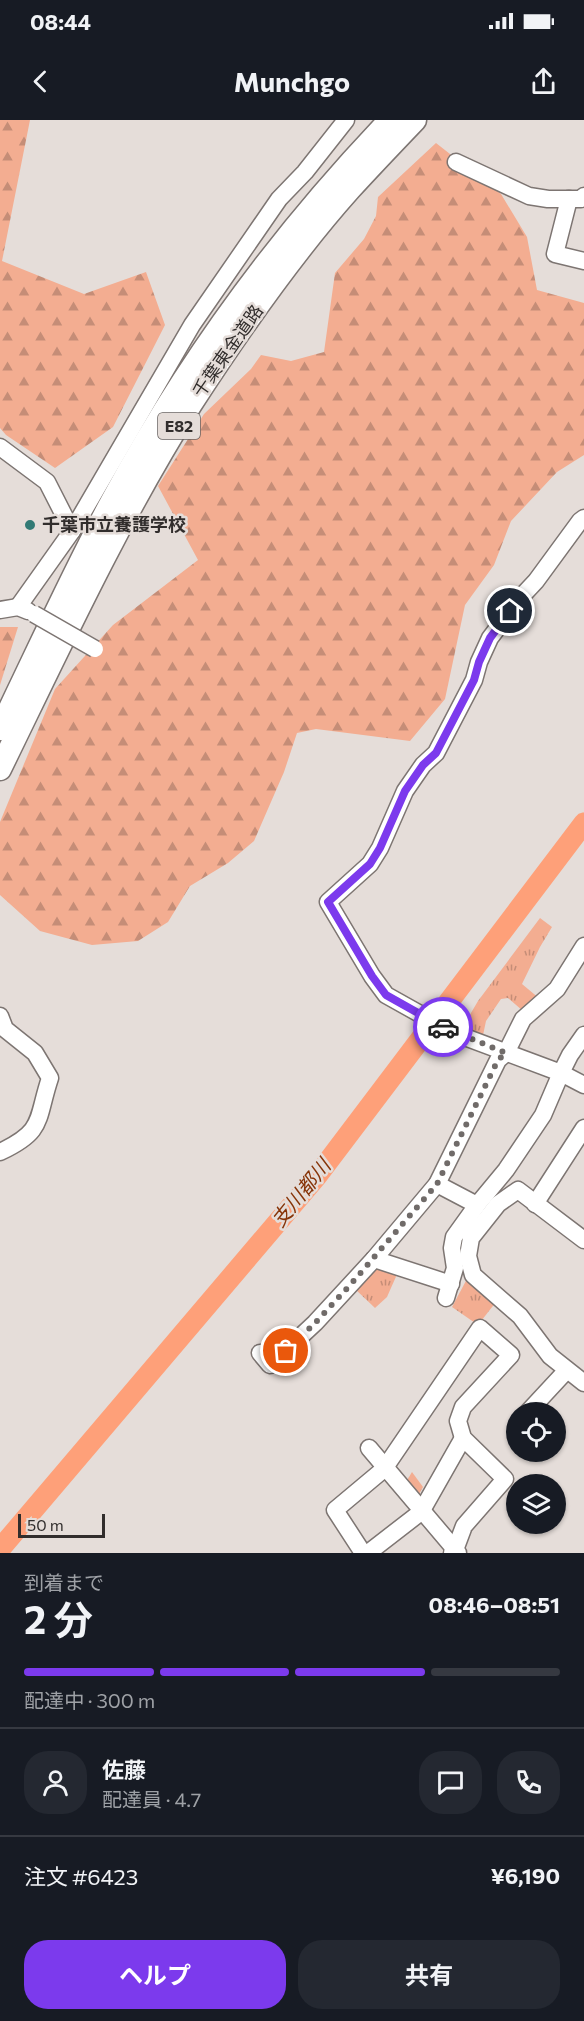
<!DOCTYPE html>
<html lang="ja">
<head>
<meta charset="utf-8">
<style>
	:root { --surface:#171b24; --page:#242831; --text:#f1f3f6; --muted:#9ea1a6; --line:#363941; --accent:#7c3aed }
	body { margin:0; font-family:Commissioner,"Noto Sans JP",sans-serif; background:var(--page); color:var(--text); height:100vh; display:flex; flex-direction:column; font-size:22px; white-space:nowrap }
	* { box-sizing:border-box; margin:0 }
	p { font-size:20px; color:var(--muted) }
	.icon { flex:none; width:33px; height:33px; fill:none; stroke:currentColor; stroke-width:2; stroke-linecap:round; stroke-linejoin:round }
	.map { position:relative; height:1433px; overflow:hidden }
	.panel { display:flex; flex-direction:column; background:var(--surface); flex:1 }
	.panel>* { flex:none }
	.fabs { position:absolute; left:506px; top:1282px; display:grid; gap:12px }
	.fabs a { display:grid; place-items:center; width:60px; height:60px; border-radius:50%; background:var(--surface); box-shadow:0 2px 4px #0004; font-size:30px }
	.scale { position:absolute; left:18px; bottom:15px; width:87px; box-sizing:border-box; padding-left:6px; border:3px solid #312d2c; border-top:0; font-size:16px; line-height:21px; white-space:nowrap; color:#312d2c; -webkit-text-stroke:4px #e5ddd9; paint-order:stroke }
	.pin { position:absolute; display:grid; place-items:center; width:51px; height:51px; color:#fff; margin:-26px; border:3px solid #fff; border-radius:50%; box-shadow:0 2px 6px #0007 }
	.courier { position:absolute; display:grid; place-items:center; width:60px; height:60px; margin:-30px; border:4px solid #7c3aed; border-radius:50%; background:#fff; color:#222; box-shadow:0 2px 8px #0007 }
	.overview em { font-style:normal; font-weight:700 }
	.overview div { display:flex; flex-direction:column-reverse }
	.overview { display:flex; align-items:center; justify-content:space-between; height:102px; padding:0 24px }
	h1 { font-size:39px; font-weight:700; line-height:45px }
	.bar { display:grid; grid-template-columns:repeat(4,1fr); gap:9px 6px; align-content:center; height:72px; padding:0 24px }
	.bar i { height:8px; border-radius:4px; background:var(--line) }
	.bar .on { background:var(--accent) }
	.bar p { grid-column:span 4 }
	.line { display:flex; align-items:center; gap:15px; padding:0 24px; border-top:2px solid var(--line) }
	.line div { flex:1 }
	.round { display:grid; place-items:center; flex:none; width:63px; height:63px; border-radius:24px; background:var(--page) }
	.button { display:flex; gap:12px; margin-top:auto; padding:12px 24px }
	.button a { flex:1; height:69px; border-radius:24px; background:var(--accent); color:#fff; font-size:24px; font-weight:700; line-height:69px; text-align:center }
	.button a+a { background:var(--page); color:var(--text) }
	.status { display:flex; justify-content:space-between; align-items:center; height:42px; padding:0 30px; background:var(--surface); direction:ltr }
	.status svg { height:16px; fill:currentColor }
	header { display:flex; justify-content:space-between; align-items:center; height:78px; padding:0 24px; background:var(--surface); font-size:27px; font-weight:700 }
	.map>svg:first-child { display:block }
</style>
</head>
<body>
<div class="status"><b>08:44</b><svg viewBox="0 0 49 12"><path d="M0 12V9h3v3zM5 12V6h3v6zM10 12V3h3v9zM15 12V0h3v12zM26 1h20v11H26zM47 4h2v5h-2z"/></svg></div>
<header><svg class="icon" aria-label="back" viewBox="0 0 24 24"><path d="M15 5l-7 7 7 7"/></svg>Munchgo<svg class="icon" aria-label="share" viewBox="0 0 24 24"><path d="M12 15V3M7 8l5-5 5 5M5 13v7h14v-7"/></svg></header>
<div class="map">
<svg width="584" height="1433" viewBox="0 0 584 1433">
	<defs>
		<pattern id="forest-firs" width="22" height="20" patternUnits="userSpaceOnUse" patternTransform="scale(1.5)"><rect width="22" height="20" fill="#f3ad91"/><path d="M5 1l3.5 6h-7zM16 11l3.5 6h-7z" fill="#c58d77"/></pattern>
		<pattern id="park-tufts" width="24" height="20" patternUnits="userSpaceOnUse" patternTransform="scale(1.5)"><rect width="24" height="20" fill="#f3ad91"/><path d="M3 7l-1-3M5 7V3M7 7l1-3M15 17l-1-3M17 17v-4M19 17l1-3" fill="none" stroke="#c58d77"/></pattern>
	</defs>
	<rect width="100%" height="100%" fill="#e5ddd9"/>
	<!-- forest -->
	<g fill="url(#forest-firs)">
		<path d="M0 0H30L2 141 84 174 146 152 165 205 113 307 55 348 6 315 0 308Z"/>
		<path d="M436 23 501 74 527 117 537 170 584 183V335L557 352 511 401 494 445 465 485 445 579 410 621 316 609 297 613 284 652 254 721 228 743 190 766 168 802 138 821 92 825 40 811 0 775V702L55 569 113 505 198 440 158 366 204 294 251 249 261 235 291 241 324 232 335 153 364 119 376 96 378 77Z"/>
		<path d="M0 507H18L0 565Z"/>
	</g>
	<!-- park -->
	<g fill="url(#park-tufts)">
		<path d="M540 798 552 807 540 827 522 864 540 879 523 891 508 878 501 879 486 901 482 920 461 910 478 881Z"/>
		<path d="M372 1147 398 1152 387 1177 375 1188 354 1168Z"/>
		<path d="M468 1157 496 1182 478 1205 452 1187Z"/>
		<path d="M412 1352 423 1367 418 1376 406 1362Z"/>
	</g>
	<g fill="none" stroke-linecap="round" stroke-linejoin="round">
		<!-- river -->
		<path stroke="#fea079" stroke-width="21" d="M0 1429 317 1056 584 703"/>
		<defs>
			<g id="minor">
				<path d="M456 42 529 76 548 79H581L584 76"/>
				<path d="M569 79 555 134 584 141"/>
				<path d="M0 327 47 362 72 411"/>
				<path d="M584 398 580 401 536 461 521 477 490 518 479 542 474 560 436 633 423 645 405 671 380 728 370 744 328 782 372 856 386 875 454 913 561 953 584 965"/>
				<path d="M18 487 72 411 192 205 279 79 305 52 346 0"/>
				<path d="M0 490 18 487 28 491"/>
				<path d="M0 896 5 909 35 933 50 958C36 1000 45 1011 0 1032"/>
				<path d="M437 1064 477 1085"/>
				<path d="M535 1084 584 1008"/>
				<path d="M584 1120 518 1070 498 1084 471 1118 468 1136 473 1155 520 1196 550 1236 584 1263"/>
				<path d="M374 1139 451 1164"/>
				<path d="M446 1178 455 1148 452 1128 454 1117 477 1085 506 1050 543 995 561 953 570 935 584 915"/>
				<path d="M260 1233 270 1245 315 1203 374 1139 437 1064 498 940 506 933 523 899 557 869 584 826"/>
				<path d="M528 1292 567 1250"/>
				<path d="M369 1328 458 1433"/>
				<path d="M363 1433 335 1390 384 1349 480 1208 511 1235 463 1287 458 1301 463 1318 505 1359 464 1406 455 1430 452 1433"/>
				<path d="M368 1433 421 1392 463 1318"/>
			</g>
			<g id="highway">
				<path d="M0 609C37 533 72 455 112 381 187 242 281 114 390 0"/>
				<path d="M0 649C60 526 118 400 191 284 239 210 291 135 350 69 371 46 393 23 415 0"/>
			</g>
		</defs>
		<!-- minor casing -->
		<use href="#minor" stroke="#7d7572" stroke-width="19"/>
		<!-- highway casing -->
		<use href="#highway" stroke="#7d7572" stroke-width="25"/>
		<!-- minor -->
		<use href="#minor" stroke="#fff" stroke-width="16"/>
		<!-- highway -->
		<use href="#highway" stroke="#fff" stroke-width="22"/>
		<defs>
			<path id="minor-bridge" d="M34 494 95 529"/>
		</defs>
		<!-- minor-bridge casing -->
		<use href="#minor-bridge" stroke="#7d7572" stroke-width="19" stroke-linecap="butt"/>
		<!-- minor-bridge -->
		<use href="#minor-bridge" stroke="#fff" stroke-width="16"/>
	</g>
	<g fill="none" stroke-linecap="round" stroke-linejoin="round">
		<!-- done -->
		<path stroke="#706b69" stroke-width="6" stroke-dasharray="0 10.8" d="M286 1231 315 1203 351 1164 437 1064 498 940 506 933 443 907"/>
		<!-- route -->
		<path stroke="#7c3aed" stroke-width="8" d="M443 907 386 875 372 856 328 782 370 744 380 728 405 671 423 645 436 633 474 560 479 542 490 518 510 491"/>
	</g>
	<!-- markers -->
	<circle fill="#327a75" stroke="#e5ddd9" stroke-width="2" cx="30" cy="405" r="6"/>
	<g text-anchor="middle" stroke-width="5" stroke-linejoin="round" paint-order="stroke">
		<!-- shield labels -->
		<rect fill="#e5ddd9" stroke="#676260" stroke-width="1.5" x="158" y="293" width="42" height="26" rx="4.5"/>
		<g font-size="16" font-weight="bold" fill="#312d2c">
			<text x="179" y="312">E82</text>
		</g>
		<!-- street labels -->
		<g font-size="18" fill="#312d2c" stroke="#e5ddd9">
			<text transform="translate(228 231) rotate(-55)" y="6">千葉東金道路</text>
		</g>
		<!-- poi labels -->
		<g font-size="18" font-weight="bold" fill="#312d2c" stroke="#e5ddd9" text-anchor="start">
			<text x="42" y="411">千葉市立養護学校</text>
		</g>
		<!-- water labels -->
		<g font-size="20" font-style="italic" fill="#873408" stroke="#e5ddd9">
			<text transform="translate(301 1073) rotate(-51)" y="7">支川都川</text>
		</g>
	</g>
</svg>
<div class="fabs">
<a><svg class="icon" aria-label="locate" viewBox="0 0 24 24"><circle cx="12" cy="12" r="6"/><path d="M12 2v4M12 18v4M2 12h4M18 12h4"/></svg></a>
<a><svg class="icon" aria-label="layers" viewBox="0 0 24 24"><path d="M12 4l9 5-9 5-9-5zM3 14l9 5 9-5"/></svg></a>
</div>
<div class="scale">50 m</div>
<div class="pin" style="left:286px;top:1231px;background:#ea580c"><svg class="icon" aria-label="bag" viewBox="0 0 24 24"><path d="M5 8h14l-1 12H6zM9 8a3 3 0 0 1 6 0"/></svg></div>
<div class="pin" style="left:510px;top:491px;background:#1f2937"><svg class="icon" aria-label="home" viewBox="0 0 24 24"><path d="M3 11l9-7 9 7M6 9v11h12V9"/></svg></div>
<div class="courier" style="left:443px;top:907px"><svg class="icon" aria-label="car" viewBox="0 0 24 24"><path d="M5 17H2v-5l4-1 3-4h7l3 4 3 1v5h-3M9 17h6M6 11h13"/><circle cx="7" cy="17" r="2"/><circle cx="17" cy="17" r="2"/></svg></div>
</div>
<section class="panel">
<div class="overview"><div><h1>2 分</h1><p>到着まで</p></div><em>08:46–08:51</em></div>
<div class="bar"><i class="on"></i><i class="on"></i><i class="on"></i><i></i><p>配達中 · 300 m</p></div>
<div class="line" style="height:108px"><a class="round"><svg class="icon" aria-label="person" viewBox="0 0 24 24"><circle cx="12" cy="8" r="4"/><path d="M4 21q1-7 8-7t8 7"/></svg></a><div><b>佐藤</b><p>配達員 · 4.7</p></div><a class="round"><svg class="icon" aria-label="chat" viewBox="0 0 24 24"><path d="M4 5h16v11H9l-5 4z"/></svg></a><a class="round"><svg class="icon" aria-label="phone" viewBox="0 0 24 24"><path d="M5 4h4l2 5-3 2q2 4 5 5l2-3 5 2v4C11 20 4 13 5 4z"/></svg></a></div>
<div class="line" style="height:78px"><div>注文 #6423</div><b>¥6,190</b></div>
<div class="button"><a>ヘルプ</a><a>共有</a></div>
</section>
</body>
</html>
